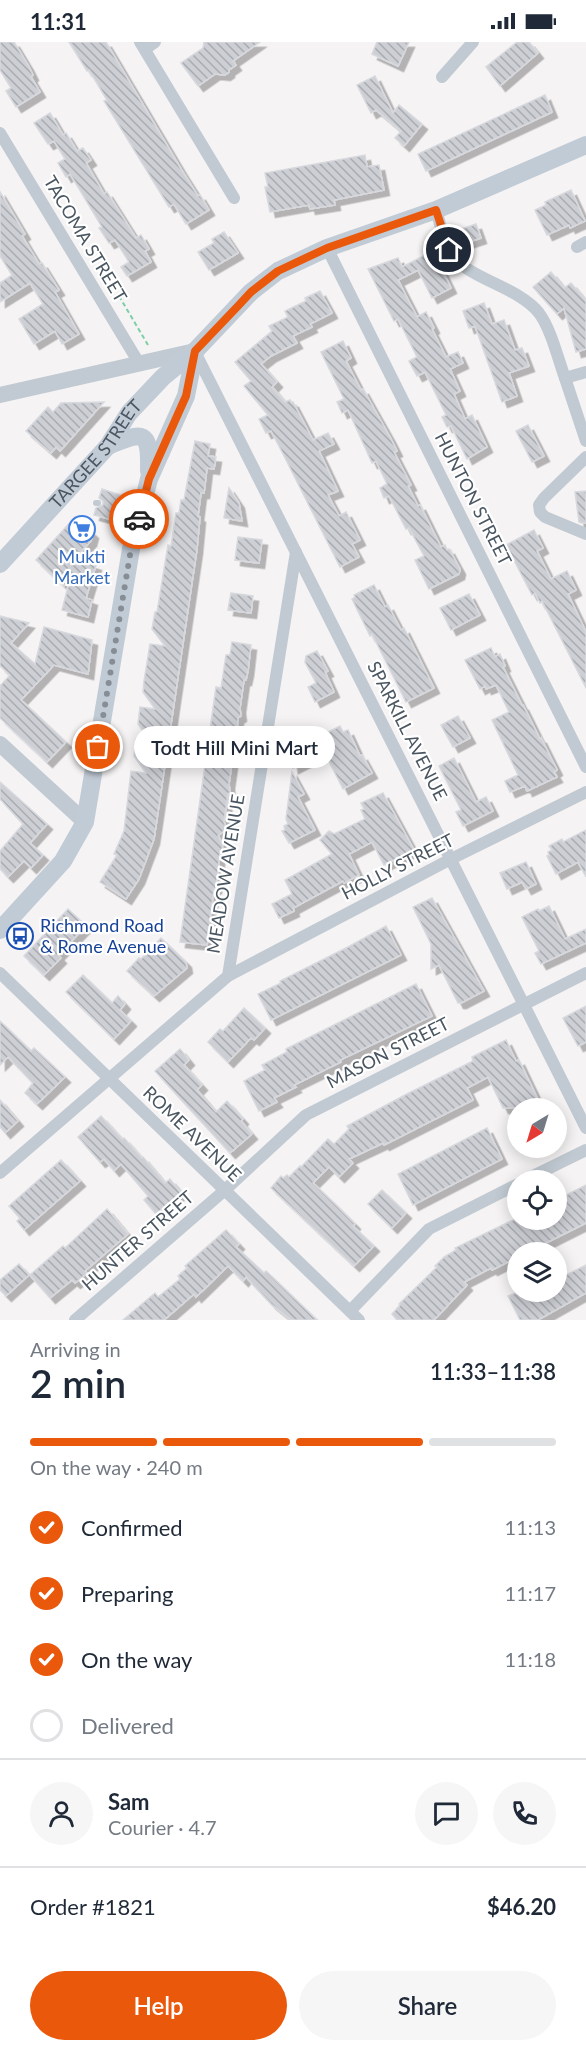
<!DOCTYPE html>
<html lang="en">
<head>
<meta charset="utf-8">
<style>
	:root { --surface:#fff; --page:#f6f6f7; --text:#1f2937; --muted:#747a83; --line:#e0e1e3; --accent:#ea580c }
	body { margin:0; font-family:Lato,sans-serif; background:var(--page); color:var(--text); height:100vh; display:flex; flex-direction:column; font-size:22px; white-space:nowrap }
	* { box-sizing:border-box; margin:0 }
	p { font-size:20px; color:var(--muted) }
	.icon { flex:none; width:33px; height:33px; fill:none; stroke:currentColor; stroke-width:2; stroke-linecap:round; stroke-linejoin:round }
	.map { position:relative; height:1278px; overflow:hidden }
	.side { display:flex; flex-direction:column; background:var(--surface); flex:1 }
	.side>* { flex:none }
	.needle { width:39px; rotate:218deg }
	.tools { position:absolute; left:507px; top:1056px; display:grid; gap:12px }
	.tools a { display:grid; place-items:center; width:60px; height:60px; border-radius:50%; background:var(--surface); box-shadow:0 3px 15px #0003; font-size:30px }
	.pin { position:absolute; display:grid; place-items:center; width:51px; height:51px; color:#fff; margin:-26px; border:3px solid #fff; border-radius:50%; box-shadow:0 2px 6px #0007 }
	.courier { position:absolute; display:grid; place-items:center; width:60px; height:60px; margin:-30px; border:4px solid #ea580c; border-radius:50%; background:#fff; color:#222; box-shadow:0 2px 8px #0007 }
	.bubble { position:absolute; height:42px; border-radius:21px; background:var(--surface); box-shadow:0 3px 15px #0003; font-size:20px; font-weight:600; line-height:42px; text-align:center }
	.headline em { font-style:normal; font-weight:600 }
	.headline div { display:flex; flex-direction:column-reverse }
	.headline { display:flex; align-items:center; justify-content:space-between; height:102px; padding:0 30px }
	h1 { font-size:39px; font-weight:600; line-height:45px }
	.bar { display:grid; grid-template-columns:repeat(4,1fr); gap:9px 6px; align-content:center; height:72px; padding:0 30px }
	.bar i { height:8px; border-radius:4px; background:var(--line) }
	.bar .active { background:var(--accent) }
	.bar p { grid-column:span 4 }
	.line { display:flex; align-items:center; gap:15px; padding:0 30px; border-top:2px solid var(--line) }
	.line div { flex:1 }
	.round { display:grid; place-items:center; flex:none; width:63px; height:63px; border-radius:32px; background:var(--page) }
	ol { padding:0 30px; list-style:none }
	li { display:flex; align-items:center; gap:18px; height:66px }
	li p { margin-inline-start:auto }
	li .icon { padding:6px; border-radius:50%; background:var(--accent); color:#fff; stroke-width:4 }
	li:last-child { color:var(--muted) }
	li i { width:33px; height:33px; border:3px solid var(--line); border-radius:50% }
	.primary-button { display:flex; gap:12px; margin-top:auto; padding:12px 30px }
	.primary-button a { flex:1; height:69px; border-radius:36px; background:var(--accent); color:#fff; font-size:24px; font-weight:600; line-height:69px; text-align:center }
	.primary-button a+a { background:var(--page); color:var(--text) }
	.status { display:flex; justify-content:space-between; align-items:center; height:42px; padding:0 30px; background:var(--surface); direction:ltr }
	.status svg { height:16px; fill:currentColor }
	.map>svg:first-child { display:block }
</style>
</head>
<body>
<div class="status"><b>11:31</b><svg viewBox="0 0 49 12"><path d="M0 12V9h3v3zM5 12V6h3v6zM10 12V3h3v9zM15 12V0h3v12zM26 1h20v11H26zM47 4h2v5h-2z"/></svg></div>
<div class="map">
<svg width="586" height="1278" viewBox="0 0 586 1278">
	<defs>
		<pattern id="building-back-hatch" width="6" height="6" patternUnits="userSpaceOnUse" patternTransform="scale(1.5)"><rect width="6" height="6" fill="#cdcfd5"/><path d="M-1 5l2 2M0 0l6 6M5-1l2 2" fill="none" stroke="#a8abb0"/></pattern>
		<filter id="shadow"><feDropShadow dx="5.5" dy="5.5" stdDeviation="0" flood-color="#0004"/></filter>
	</defs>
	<rect width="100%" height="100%" fill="#f5f3f3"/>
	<!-- building -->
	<g fill="url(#building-back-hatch)" stroke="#d7d9de" stroke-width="1.5" filter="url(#shadow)">
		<path d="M0 0H14L28 23 33 33 31 35 40 50 16 65 6 49 11 46 0 28Z"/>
		<path d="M69 0H106L181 127 198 154 200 153 209 168 186 182 174 162 169 165 104 59 107 58 89 28 87 29Z"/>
		<path d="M204 0H260L233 19 236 23 229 28V30L225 33 215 32 198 44 181 21 203 6Z"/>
		<path d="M377 0H409L398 24 372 12Z"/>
		<path d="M517 0H529L538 11 500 44 486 25Z"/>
		<path d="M375 34 393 71 399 63 422 82 404 104 395 96 401 89 376 68 371 71 357 43Z"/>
		<path d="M545 53 552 70 426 129 418 112Z"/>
		<path d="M50 71 63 93 66 91 77 109 83 106 91 118 86 121 104 152 107 150 136 196 141 193 149 207 145 209 151 220 127 234 121 225 129 220 115 198 109 201 99 186 102 185 78 145 70 132 66 135 58 121 65 117 54 99 48 102 34 81Z"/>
		<path d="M365 113 367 125 379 123 384 148 334 158 335 163 310 167 309 163 270 170 265 145H268L265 131Z"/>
		<path d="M571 148 585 179 570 186 569 183 547 193 535 168 546 163 545 160Z"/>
		<path d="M0 150 25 192 22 194 39 222 42 221 59 248 55 250 79 292 62 302 55 289 34 302 19 277 43 262 30 241 0 260V241L12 233 0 214Z"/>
		<path d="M476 182 481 196 460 203 455 189Z"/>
		<path d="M224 190 238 211 209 228 198 210 214 201 212 197Z"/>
		<path d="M433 209 451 246 432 256 418 228 398 238 417 275 426 270 434 286 432 287 446 315 458 310 463 321 450 327 460 349 454 352 465 377 472 373 487 405 467 417 451 384 447 385 442 375 446 373 425 330 417 334 409 319 417 315 398 277 394 279 368 227 398 216 402 225Z"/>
		<path d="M551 230 564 246 571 241 586 259V307L576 310 564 266 557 272 533 245Z"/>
		<path d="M320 249 332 271 310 282 312 285 293 294 297 301 271 314 261 322 277 340 272 345 285 360 290 358 292 361 293 360 313 398 328 391 334 402 319 409 338 449 328 453 339 474 346 470 360 498 352 502 359 515 340 525 281 408 271 389 266 391 259 377 268 373 244 344 251 339 235 320 272 289 269 284 288 275 285 269 306 259 305 256Z"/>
		<path d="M484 261 492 282 504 278 515 308 522 306 529 324 509 331 517 354 502 360 475 284 469 286 463 269Z"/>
		<path d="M343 299 351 316 346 319 361 348 363 347 390 395 397 409 394 410 411 443 408 444 418 464 420 463 441 505 445 503 447 508 449 507 460 527 459 532 429 547 415 518 424 514 409 486 406 487 389 454 384 456 380 446 387 442 376 419 372 421 348 368 342 371 337 360 344 357 321 310Z"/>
		<path d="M104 360 60 409 56 405 51 411 26 389 48 365 53 370 61 361Z"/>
		<path d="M528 383 544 414 532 420 516 389Z"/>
		<path d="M195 399 210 402 208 414 216 415 214 427 207 426 204 451H201L198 474 200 475 197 507 154 797 139 837 126 857 100 840 117 813 114 812 124 789 131 729 146 731 134 714 136 697 150 699 138 682 140 665 155 667 143 650 144 639 150 602 165 604 152 587 155 570H157L168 503 171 504 176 471H179L181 458H184Z"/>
		<path d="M229 446 239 461 242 479 224 476Z"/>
		<path d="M102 447 120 453 118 462 111 465V469L115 472 113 478 94 473 96 466 103 463V459L99 456Z"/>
		<path d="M586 449V481H582L579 480 575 450Z"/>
		<path d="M75 475 93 491 91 499 74 517 96 523 86 556 92 558 88 575 62 568 70 537 64 544 36 518Z"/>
		<path d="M534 488 543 506 537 509 551 537 567 529 576 548 568 552 586 590V646L542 559 540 561 535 551 532 553 506 503Z"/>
		<path d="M238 495 262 498 259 521 235 518Z"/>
		<path d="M374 543 385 565 388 563 401 588 404 586 434 646 406 660 372 592 370 594 352 557 355 555 354 553Z"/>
		<path d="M231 551 253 554 251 571 228 568Z"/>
		<path d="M469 552 480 573 451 588 440 566Z"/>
		<path d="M0 574 29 581 11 601 35 622 44 585 92 598 88 632 54 623 21 658 66 700 47 720 0 676V644L10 633 0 624Z"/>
		<path d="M232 600 251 603 248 629 246 638H244L240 666 241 674 238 676 235 712 233 714 229 742 230 750 228 752 224 780 225 782V788L218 794 223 802 222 808 220 809 216 846 214 847 210 877 212 879 207 903 180 900 216 645 221 646 226 613H230Z"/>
		<path d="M491 606 495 615 500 612 505 624 503 625 522 663H523L540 697 541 696 557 728 554 730 557 735 527 749 525 744 510 750 505 739 518 733 492 678 509 670 496 643 486 647 485 644 480 647 465 618Z"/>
		<path d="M317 609 328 629 325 630 334 650 315 660 308 645 316 641 305 620 306 614Z"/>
		<path d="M458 674 470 696 453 705 441 683Z"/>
		<path d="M340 684 343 690 348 688 360 714 362 713 372 731 343 747 320 702 331 696 328 690Z"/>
		<path d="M306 706 311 717 293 726 291 713Z"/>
		<path d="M454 716 476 760 486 755 493 769 463 784 456 770 461 768 439 724Z"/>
		<path d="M292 730 304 752 298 755 315 788 289 801 282 789 285 788 284 784 288 782 286 777Z"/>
		<path d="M0 740 47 782 30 801 43 813 31 826 24 819 8 835 0 827V809L23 782 0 757Z"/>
		<path d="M383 751 414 808 384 823 372 800 349 812 359 833 344 841 343 839 293 866 294 869 279 876 272 862 292 852 285 838 332 812 320 798 329 789 334 792 365 777 361 768 364 767 361 761Z"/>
		<path d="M586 788V835L578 820 556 832 547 814 549 813 548 810 552 808 549 804 562 797 563 800Z"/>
		<path d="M526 820 536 842 526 847 522 840 507 847 500 831Z"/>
		<path d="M432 856 484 949 461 961H458L439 923 431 927V902L413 865Z"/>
		<path d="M549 864 565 897 586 887V901L541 922 535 911 539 909 522 875 538 867 539 869Z"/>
		<path d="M68 867 86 884 58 913 61 916 44 933 24 914Z"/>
		<path d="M386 884 401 913 271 978 258 952 281 941 280 939 348 905Z"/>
		<path d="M161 896 186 920 187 926 154 954 127 929 139 916 141 917Z"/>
		<path d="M83 933 112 961 118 954 125 962 120 968 131 979 114 997 66 950Z"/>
		<path d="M416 942 432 974 340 1018 341 1020 294 1043 296 1045 274 1056 277 1060 259 1069 244 1039 265 1028 262 1023 287 1010 286 1007Z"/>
		<path d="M586 964V1000L578 1004 563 976Z"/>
		<path d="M244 966 265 986 254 998 251 996 228 1020 208 1000 220 987 223 989Z"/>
		<path d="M0 979 31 1009 34 1006 65 1035 37 1062 25 1051 33 1041 8 1015 0 1023Z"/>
		<path d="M506 998 516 1019 519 1018 542 1066H503L488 1035 467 1046 473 1058 384 1103 383 1101 349 1117 353 1121 339 1135 329 1125 313 1141 335 1162 355 1182 353 1184 374 1204 354 1224 271 1146 281 1134 283 1136 287 1133 289 1135 300 1124 301 1125 328 1097 334 1102 349 1087 347 1084 405 1053 473 1019 472 1015Z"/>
		<path d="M180 1007 189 1018 184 1023 202 1043 197 1048 216 1070 227 1059 243 1077 241 1079 252 1092 230 1111 155 1029Z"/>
		<path d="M0 1058 18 1079 5 1091 0 1085Z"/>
		<path d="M101 1074 122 1097 124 1096 142 1116 143 1115 165 1141 170 1137 181 1151 156 1172 144 1158 148 1154 121 1122 114 1129 104 1117 100 1120 78 1095Z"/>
		<path d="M487 1086 502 1117 413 1163 398 1132Z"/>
		<path d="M61 1118 80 1139 24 1188 17 1179 20 1176 9 1164Z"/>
		<path d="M586 1143V1181L528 1210H518V1215L492 1228 491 1226 464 1240 467 1243 434 1278H397L392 1272 400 1263 399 1262 437 1225 435 1224 444 1215 456 1208 455 1206 513 1178H556V1158Z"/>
		<path d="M382 1148 406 1171 392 1186 368 1162Z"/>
		<path d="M107 1167 128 1192 85 1229 87 1231 75 1241 72 1238 50 1256 30 1233 63 1204 65 1206Z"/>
		<path d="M226 1188 239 1202 236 1205 264 1231 266 1229 317 1278H291L271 1262 246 1235 243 1239 228 1224 196 1255 194 1252 164 1278H123L155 1251 158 1255 180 1237 178 1234 187 1226 185 1224Z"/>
		<path d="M19 1222 29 1233 6 1254 0 1248V1238Z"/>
		<path d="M586 1223V1251L538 1278H520L508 1254 518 1250H556V1238Z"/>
	</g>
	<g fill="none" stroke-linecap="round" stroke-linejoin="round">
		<!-- path -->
		<path stroke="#7ad0a6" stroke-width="2" stroke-dasharray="4.5 3" stroke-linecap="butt" d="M119 254 148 303"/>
		<!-- service -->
		<g stroke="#c1cad2" stroke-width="6">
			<path d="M96 461H98"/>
			<path d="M116 467H119"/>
		</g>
		<!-- minor -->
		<g stroke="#c1cad2" stroke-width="12">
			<path d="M140 0 234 156"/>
			<path d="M145 7 155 0"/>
			<path d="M442 35 473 0"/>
			<path d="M0 91 139 321"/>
			<path d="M436 168C440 181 443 196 449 208 462 236 517 243 539 271 551 287 558 317 565 336L586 330"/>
			<path d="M577 205 586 200"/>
			<path d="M327 206 586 725"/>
			<path d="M195 310 586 1086"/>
			<path d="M565 336 586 399"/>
			<path d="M586 415 544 456 539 463 540 470 545 475 586 492"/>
			<path d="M0 931 359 1278"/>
			<path d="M228 934 451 817 586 750"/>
			<path d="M0 1131 228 934 296 510"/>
			<path d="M525 1138 586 1108"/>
			<path d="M350 1269 429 1187 518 1142"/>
			<path d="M75 1278 225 1148 306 1073 586 931"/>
		</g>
		<!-- tertiary -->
		<g stroke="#c1cad2" stroke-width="16">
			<path d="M0 353 195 309"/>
			<path d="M0 702 85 780"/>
		</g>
		<!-- secondary -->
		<g stroke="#c1cbd6" stroke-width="18">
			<path d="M108 404C144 389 150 388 149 429"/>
			<path id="s1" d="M0 522 108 404 129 371 163 335 195 309 251 250 278 229 327 206 436 168 586 103"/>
			<path d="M0 888 63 819 85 780 131 507 149 437 186 354 195 309"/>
		</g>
	</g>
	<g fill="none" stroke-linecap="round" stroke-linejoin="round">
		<!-- done -->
		<path stroke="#868d94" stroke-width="6" stroke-dasharray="0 10.8" d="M98 705 131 507 139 477"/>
		<!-- route -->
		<path stroke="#ea580c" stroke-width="8" d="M139 477 149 437 186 354 195 309 238 264 251 250 278 229 327 206 436 168 449 208"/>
	</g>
	<!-- icons -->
	<defs>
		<symbol id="supermarket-ring" viewBox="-11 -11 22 22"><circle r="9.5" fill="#fff" stroke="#3f7fe0" stroke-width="1.5"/><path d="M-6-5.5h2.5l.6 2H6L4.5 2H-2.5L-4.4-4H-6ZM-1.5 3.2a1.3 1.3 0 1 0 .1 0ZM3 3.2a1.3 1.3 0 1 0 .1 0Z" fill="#3f7fe0"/></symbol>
		<symbol id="bus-ring" viewBox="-11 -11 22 22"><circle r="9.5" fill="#fff" stroke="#1a4fb4" stroke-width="1.5"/><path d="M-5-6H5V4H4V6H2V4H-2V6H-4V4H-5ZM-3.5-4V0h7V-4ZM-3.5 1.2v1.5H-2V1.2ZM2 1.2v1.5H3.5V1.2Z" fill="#1a4fb4"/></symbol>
	</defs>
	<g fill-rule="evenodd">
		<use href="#supermarket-ring" x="67" y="472" width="30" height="30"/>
		<use href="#bus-ring" x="5" y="879" width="30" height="30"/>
	</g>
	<g text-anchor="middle" stroke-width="4.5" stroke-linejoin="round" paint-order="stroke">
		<!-- street labels -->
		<g font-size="18" fill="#4a5661" stroke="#fff">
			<text transform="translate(85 197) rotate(59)" y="6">TACOMA STREET</text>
			<text dy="6" stroke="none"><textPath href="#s1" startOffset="146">TARGEE STREET</textPath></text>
			<text transform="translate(473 457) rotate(63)" y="6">HUNTON STREET</text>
			<text transform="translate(407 689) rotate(63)" y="6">SPARKILL AVENUE</text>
			<text transform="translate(398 825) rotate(-27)" y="6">HOLLY STREET</text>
			<text transform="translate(226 832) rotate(-81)" y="6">MEADOW AVENUE</text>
			<text transform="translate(388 1011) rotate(-27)" y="6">MASON STREET</text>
			<text transform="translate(192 1092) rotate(44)" y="6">ROME AVENUE</text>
			<text transform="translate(138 1199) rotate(-41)" y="6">HUNTER STREET</text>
		</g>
		<!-- shop labels -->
		<g font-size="18" fill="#366cbe" stroke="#fff">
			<text x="82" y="521">Mukti<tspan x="82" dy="21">Market</tspan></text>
		</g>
		<!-- transit labels -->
		<g font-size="18" fill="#164399" stroke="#fff" text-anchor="start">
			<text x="40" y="890">Richmond Road<tspan x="40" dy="21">&amp; Rome Avenue</tspan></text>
		</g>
	</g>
</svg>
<div class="tools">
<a><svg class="needle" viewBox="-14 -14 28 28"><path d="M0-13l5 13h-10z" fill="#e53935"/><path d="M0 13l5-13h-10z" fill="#747a83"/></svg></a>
<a><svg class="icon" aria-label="locate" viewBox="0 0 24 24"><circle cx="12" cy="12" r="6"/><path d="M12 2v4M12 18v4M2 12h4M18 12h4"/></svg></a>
<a><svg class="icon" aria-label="layers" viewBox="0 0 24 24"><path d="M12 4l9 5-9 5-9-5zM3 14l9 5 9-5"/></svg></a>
</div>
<div class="pin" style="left:98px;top:705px;background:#ea580c"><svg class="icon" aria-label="bag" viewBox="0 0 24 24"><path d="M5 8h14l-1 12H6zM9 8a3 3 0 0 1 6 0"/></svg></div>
<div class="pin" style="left:449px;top:208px;background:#1f2937"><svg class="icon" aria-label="home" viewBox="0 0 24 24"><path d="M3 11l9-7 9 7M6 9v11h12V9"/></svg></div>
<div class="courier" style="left:139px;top:477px"><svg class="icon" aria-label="car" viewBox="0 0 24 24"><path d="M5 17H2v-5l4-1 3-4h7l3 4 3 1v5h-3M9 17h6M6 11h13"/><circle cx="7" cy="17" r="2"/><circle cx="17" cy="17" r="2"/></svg></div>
<div class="bubble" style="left:134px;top:684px;width:201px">Todt Hill Mini Mart</div>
</div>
<section class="side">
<div class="headline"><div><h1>2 min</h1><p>Arriving in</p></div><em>11:33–11:38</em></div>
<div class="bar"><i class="active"></i><i class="active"></i><i class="active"></i><i></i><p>On the way · 240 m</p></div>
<ol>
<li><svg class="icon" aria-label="check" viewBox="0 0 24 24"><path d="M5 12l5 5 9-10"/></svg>Confirmed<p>11:13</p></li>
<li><svg class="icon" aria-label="check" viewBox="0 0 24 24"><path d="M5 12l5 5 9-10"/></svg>Preparing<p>11:17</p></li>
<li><svg class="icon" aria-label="check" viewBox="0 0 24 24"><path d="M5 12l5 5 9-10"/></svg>On the way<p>11:18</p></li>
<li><i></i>Delivered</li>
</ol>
<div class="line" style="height:108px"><a class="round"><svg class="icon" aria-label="person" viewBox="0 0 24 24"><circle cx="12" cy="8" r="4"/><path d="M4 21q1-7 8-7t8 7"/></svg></a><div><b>Sam</b><p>Courier · 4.7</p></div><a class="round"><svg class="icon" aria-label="chat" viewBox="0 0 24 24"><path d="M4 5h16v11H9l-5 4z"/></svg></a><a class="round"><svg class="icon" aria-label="phone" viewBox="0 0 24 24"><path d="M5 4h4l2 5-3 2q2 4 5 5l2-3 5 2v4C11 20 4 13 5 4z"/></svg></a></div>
<div class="line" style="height:78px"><div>Order #1821</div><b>$46.20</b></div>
<div class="primary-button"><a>Help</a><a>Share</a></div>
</section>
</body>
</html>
